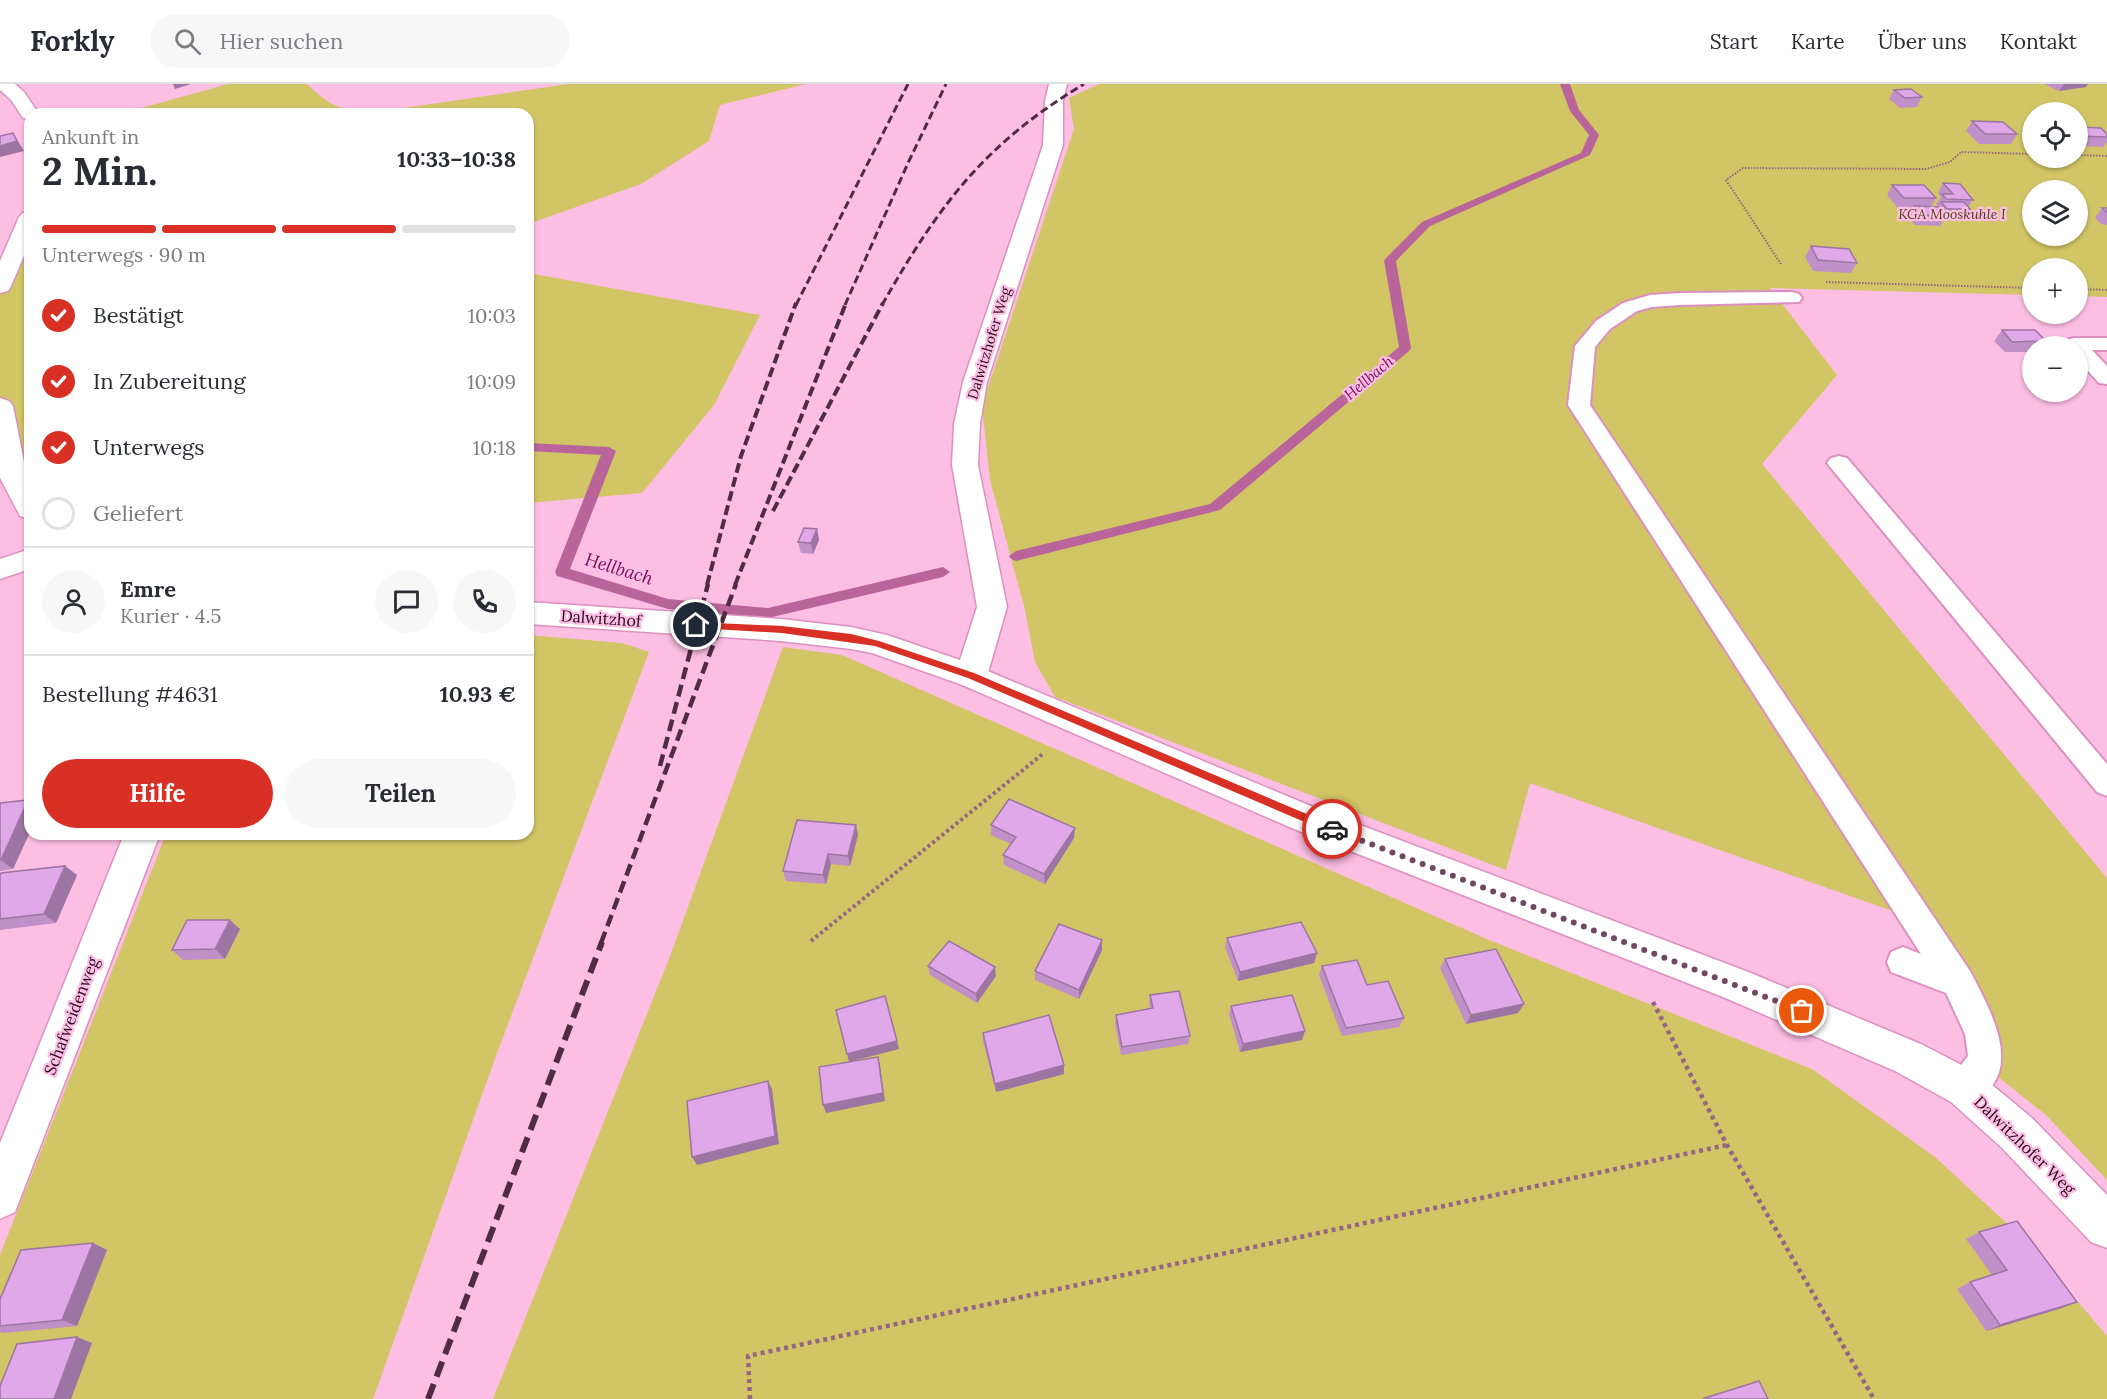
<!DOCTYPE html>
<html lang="de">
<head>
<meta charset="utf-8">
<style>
	:root { --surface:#fff; --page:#f7f7f7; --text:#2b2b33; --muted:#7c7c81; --line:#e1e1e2; --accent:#d93025 }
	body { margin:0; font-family:Lora,serif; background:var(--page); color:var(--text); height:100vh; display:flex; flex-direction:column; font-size:22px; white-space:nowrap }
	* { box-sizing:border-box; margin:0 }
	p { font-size:20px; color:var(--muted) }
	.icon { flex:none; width:33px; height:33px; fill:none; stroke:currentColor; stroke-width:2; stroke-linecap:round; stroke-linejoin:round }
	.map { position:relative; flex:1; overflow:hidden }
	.panel { position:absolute; left:24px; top:24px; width:510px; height:732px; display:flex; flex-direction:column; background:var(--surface); border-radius:18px; box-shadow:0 2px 4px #0004 }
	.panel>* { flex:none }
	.controls { position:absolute; left:2022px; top:18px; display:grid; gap:12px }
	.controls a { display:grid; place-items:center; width:66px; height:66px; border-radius:50%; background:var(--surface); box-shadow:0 2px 4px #0004; font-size:30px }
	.pin { position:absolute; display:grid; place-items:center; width:51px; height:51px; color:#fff; margin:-26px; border:3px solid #fff; border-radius:50%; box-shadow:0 2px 6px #0007 }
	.courier { position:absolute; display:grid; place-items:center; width:60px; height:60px; margin:-30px; border:4px solid #d93025; border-radius:50%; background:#fff; color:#222; box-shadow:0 2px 8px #0007 }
	.overview em { font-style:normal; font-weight:700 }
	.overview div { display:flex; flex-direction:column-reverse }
	.overview { display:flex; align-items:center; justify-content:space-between; height:102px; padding:0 18px }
	h1 { font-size:39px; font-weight:700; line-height:45px }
	.bar { display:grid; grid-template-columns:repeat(4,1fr); gap:9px 6px; align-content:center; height:72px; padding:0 18px }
	.bar i { height:8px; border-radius:4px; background:var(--line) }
	.bar .on { background:var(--accent) }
	.bar p { grid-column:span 4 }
	.line { display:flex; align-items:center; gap:15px; padding:0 18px; border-top:2px solid var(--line) }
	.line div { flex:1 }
	.round { display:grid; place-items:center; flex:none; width:63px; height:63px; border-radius:32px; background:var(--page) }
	ol { padding:0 18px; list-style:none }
	li { display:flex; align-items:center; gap:18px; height:66px }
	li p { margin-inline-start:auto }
	li .icon { padding:6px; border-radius:50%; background:var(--accent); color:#fff; stroke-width:4 }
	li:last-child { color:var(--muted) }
	li i { width:33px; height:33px; border:3px solid var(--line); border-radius:50% }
	.button { display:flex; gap:12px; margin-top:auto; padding:12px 18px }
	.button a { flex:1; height:69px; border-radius:36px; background:var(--accent); color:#fff; font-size:24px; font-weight:700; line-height:69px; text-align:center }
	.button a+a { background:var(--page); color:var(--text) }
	header { display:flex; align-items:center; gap:36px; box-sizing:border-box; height:84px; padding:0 30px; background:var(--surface); border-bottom:2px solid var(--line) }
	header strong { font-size:28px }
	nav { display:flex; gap:33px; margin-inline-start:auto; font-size:21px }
	.search { width:420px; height:54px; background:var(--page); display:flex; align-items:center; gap:15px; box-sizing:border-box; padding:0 21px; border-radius:33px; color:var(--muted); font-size:22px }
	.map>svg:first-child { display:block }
</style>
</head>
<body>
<header>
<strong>Forkly</strong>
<div class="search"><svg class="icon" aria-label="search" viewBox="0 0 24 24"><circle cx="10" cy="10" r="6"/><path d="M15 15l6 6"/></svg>Hier suchen</div>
<nav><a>Start</a><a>Karte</a><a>Über uns</a><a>Kontakt</a></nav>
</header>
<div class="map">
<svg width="2107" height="1315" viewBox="0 0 2107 1315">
	<rect width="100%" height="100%" fill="#fdbee4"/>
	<!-- green -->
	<g fill="#d1c565" fill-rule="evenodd">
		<path d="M228 0H307C335 27 345 27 383 27L568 0H806L720 21 709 57 641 100 528 140V30H120Z"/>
		<path d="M1099 0H2107V213L2078 212V184H2032V211L1770 204 1837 291 1762 380 2107 794V1096L2046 1031 1983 981 1918 836 1530 699 1506 786 1055 613 1035 578 1025 526 990 396 982 322 1074 45 1069 14ZM2032 28H2078V74H2032ZM2032 106H2078V152H2032Z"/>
		<path d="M30 133V426L0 324V202Z"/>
		<path d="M528 189 760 231 714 321 642 409 528 419Z"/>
		<path d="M528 551 622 559 649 568 497 969 373 1315H0V1171L166 750H528Z"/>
		<path d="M783 563 842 571 1489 856 1812 985 1935 1073 2028 1159 2107 1252V1315H493L669 875Z"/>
	</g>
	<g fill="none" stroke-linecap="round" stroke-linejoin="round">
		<!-- stream -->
		<g fill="#b9659b" fill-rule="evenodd">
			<path d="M1560 0H1570L1579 26 1599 51 1590 71 1430 142 1396 177 1411 264 1409 267 1220 426 1016 477 1011 475 1009 472 1016 467 1210 420 1399 263 1384 176 1422 138 1581 69 1589 51 1570 27Z"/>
			<path d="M528 359 609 363 616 367 570 485 668 515 768 524 943 483 950 488 943 493 768 534 668 525 557 492 555 488 601 371 528 367Z"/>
		</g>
		<defs>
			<g id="lane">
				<path d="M1792 208 1799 210 1802 214 1799 218 1680 221 1652 223 1637 227 1610 245 1595 263 1590 321 1970 887C1992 929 2030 995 1965 1021L1953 1016 1947 1004 1953 992 1968 972 1965 950 1946 909 1891 888 1887 878 1891 868 1903 863 1921 870 1568 321 1575 262 1596 237 1623 219 1650 211 1680 209Z"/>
				<path d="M2074 254H2107V266H2092L2107 282V300L2099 299 2078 276V262H2065L2064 260 2067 256Z"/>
				<path d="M1839 372 1847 374 2107 680V712L2097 708 1831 384 1827 379 1831 374Z"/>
			</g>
			<g id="street">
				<path d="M0 0H15L24 8 39 30H30V36L23 34 11 16 0 6Z"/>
				<path d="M1049 0H1067L1063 17V61L987 298 980 340 978 381 1007 523 987 592 982 600 971 604 872 569 851 565 781 557 528 540V518L781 535 851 543 887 551 960 576 977 523 952 381 954 340 963 298 1043 61 1045 17Z"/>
				<path d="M30 127V158L11 202 8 207 0 209V177L19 133 23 129Z"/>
				<path d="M0 314 9 317 13 322 27 393 30 400V435L20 432 0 394Z"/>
				<path d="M30 465V485L0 495V475Z"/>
				<path d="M124 750H160L15 1128 0 1135V1059Z"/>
			</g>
			<path id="secondary" d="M971 580 1318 725 1751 889 1923 961 1979 990 2032 1034 2107 1111V1164L2091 1158 2002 1064 1951 1018 1895 987 1723 913 1294 745 960 600 955 592 960 584Z"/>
		</defs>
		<!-- lane casing -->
		<use href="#lane" stroke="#dc90bf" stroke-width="4"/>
		<!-- street casing -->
		<use href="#street" stroke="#dc90bf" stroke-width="3"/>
		<!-- secondary casing -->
		<use href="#secondary" stroke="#dc90bf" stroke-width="3"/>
		<!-- path-far2 -->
		<g stroke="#946683" stroke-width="2" stroke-dasharray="1.5 1.5" stroke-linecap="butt">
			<path d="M2078 71 2107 72"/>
			<path d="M1781 180 1726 96 1743 84 1926 85 1950 78 1961 68 2032 70"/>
			<path d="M1826 198 2032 204"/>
			<path d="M2078 205 2107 206"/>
		</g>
		<!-- path-far1 -->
		<path stroke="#946683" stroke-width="4" stroke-dasharray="3 3" stroke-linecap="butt" d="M811 857 1044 669"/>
		<!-- path -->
		<g stroke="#946683" stroke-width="4.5" stroke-dasharray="4 4" stroke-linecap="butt">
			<path d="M1653 918 1727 1061 1874 1315"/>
			<path d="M750 1315 748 1272 1727 1061"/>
		</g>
		<!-- lane -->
		<use href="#lane" fill="#fff" fill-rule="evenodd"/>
		<!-- street -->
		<use href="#street" fill="#fff" fill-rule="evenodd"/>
		<!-- secondary -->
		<use href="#secondary" fill="#fff" fill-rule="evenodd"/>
		<!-- rail-far3 -->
		<g stroke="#4f2c43" stroke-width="3" stroke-dasharray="8 4" stroke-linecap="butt">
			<path d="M796 221 908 0"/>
			<path d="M845 221 908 79 946 0"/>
			<path d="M882 221C939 121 984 60 1084 0"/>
		</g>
		<!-- rail-far2 -->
		<g stroke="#4f2c43" stroke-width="4" stroke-dasharray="10 4.5" stroke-linecap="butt">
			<path d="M773 427 883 219"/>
			<path d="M707 501 741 372 796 219"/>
			<path d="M735 501 846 219"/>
		</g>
		<!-- rail-far1 -->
		<g stroke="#4f2c43" stroke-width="4.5" stroke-dasharray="12 6" stroke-linecap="butt">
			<path d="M660 682 708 500"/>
			<path d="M601 859 736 500"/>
		</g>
		<!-- rail -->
		<path stroke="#4f2c43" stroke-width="6" stroke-dasharray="16 8" stroke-linecap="butt" d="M428 1315 602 858"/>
	</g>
	<!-- wall -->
	<g fill="#c190c8">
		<path d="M2044 0H2088L2086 3 2059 7Z"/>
		<path d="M1894 6 1922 13 1917 23 1900 24 1889 15Z"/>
		<path d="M1972 37 2017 50 2011 60H1979L1966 47Z"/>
		<path d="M2078 43 2107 50V58L2103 63 2078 62Z"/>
		<path d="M1943 99 1973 116 1968 123 1970 125 1964 135H1944L1940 142 1915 141 1908 133 1913 124H1898L1887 111 1892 101 1936 114 1931 123H1938L1936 120 1941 113 1938 109Z"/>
		<path d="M2027 121H2032V144L2021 131Z"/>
		<path d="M2102 124H2107V141L2101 140 2095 134Z"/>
		<path d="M1811 162 1857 179 1851 189 1813 187 1805 173Z"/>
		<path d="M2002 246 2046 257 2042 262H2032V268H2005L1994 257Z"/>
		<path d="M817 445 819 456 813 470 801 469 798 458Z"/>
		<path d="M28 716 30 717V748L13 785 0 787V719Z"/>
		<path d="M991 741 1074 754 1045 800 1004 781 1003 771 1011 760 991 751Z"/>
		<path d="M858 751 850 782 831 780 826 800 786 797 783 787Z"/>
		<path d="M65 782 77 791 56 839 0 846V791Z"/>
		<path d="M240 845 225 875 183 876 172 866Z"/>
		<path d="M1227 854 1317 869 1314 879 1238 897 1225 863Z"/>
		<path d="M1102 856V866L1079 915 1035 896V887Z"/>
		<path d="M1445 875 1518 929 1466 940 1440 884Z"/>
		<path d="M928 882 996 892 977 919 930 891Z"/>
		<path d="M1322 882 1367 901 1404 934 1399 943 1342 952 1319 891Z"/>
		<path d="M1150 911 1190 952 1188 960 1121 971 1115 940 1116 931 1150 925 1149 920Z"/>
		<path d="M1231 922 1302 956 1240 968 1229 930Z"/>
		<path d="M983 949 1064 981V990L996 1008 983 957Z"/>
		<path d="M1979 1148 2062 1224 1986 1247 1957 1205 1970 1198 1992 1191 1966 1155Z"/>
		<path d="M93 1159 107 1166 77 1242 4 1249 0 1248V1215Z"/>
	</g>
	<!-- shaded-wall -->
	<g fill="#9d75a3">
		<path d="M173 0H191L175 5Z"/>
		<path d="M2064 0H2088L2086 3 2059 7Z"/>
		<path d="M13 49 24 67 0 73V62Z"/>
		<path d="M817 445 819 456 813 470 811 459Z"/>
		<path d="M28 716 30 717V748L13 785 1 776Z"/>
		<path d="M856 741 858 751 850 782 848 772Z"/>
		<path d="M1075 744 1074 754 1045 800 1044 790Z"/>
		<path d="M828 770 831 780 826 800 823 791Z"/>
		<path d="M65 782 77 791 56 839 44 830Z"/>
		<path d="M230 836 240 845 225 875 215 865Z"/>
		<path d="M1102 856V866L1079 915V906Z"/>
		<path d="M1317 869 1314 879 1238 897 1240 888Z"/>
		<path d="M995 883 996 892 977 919 976 910Z"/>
		<path d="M1524 920 1518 929 1466 940 1471 931Z"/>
		<path d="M1305 947 1302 956 1240 968 1243 960Z"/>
		<path d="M897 957 899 965 849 978 847 970Z"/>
		<path d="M878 973 880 981 885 1017 826 1029 823 1021Z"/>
		<path d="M1064 981V990L996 1008 995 1000Z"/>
		<path d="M768 997 772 1005 779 1060 697 1081 692 1073Z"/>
		<path d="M93 1159 107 1166 77 1242 62 1236Z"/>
		<path d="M2077 1218 2062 1224 1986 1247 2000 1241Z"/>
		<path d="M77 1253 92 1259 71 1315H54Z"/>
	</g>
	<!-- building -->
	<g fill="#e0a7e9" stroke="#9d75a3" stroke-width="1.5">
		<path d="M1911 5 1922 13 1905 14 1894 6Z"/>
		<path d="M1972 37 2003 38 2017 50H1985Z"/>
		<path d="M2078 43 2101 44 2107 50V53L2078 52Z"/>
		<path d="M13 49 17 57 0 62V52Z"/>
		<path d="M1943 99 1960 100 1973 116 1946 115 1942 110H1953Z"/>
		<path d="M1892 101H1924L1936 114H1904Z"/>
		<path d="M1941 118H1964L1970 125H1947Z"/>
		<path d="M2027 121H2032V127Z"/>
		<path d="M1914 122 1939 123 1946 132 1921 131Z"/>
		<path d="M2102 124H2107V129Z"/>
		<path d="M1811 162 1849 165 1857 179 1818 176Z"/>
		<path d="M2002 246H2035L2046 257 2012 258Z"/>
		<path d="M804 444 817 445 811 459 798 458Z"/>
		<path d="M1009 715 1075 744 1044 790 1003 771 1016 753 991 741Z"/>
		<path d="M28 716 1 776H0V719Z"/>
		<path d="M797 736 856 741 848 772 828 770 823 791 783 787Z"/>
		<path d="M65 782 44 830 0 835V791L1 789Z"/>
		<path d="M187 836H230L215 865 172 866Z"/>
		<path d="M1301 838 1317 869 1240 888 1227 854Z"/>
		<path d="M1059 840 1102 856 1079 906 1035 887Z"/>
		<path d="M949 857 995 883 976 910 928 882Z"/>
		<path d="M1496 865 1524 920 1471 931 1445 875Z"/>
		<path d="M1357 876 1367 901 1388 897 1404 934 1346 944 1322 882Z"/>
		<path d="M1179 907 1190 952 1122 963 1116 931 1153 924 1150 911Z"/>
		<path d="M1292 911 1305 947 1243 960 1231 922Z"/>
		<path d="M885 912 897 957 847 970 836 926Z"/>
		<path d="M1049 931 1064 981 995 1000 983 949Z"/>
		<path d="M878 973 883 1009 823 1021 819 983Z"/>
		<path d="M768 997 775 1052 692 1073 687 1017Z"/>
		<path d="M2017 1137 2077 1218 2000 1241 1970 1198 2007 1186 1979 1148Z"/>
		<path d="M93 1159 62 1236 0 1242V1215L21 1166Z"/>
		<path d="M77 1253 54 1315H0V1302L17 1260Z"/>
		<path d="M1759 1297 1768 1315H1702Z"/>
	</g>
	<!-- route -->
	<path fill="#d93025" d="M693 538 782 542 851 550 879 557 974 589 1335 742 1337 745 1335 748H1328L968 594 875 562 782 549 696 544 692 541Z"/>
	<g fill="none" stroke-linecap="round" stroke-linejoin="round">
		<!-- done -->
		<path stroke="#714862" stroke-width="6" stroke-dasharray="0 10.8" d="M1332 745 1802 927"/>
	</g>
	<g text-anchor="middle" stroke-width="4.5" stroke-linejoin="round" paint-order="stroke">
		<!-- far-park labels -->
		<g font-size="14" font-style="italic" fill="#4a4419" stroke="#fdbee4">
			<text x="1952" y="135">KGA Mooskuhle I</text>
		</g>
		<!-- far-street labels -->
		<g font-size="14" fill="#25091c" stroke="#fdbee4">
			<text transform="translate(989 259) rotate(-73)" y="5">Dalwitzhofer Weg</text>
		</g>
		<!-- far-water labels -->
		<g font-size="15" font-style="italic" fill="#770c5b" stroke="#fdbee4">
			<text transform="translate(1369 294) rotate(-40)" y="5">Hellbach</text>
		</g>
		<!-- street labels -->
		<g font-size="16" fill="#25091c" stroke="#fdbee4">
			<text transform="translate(601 534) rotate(4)" y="6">Dalwitzhof</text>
			<text transform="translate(71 932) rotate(-69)" y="6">Schafweidenweg</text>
			<text transform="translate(2025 1061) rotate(44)" y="6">Dalwitzhofer Weg</text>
		</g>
		<!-- water labels -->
		<g font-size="18" font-style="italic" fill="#770c5b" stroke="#fdbee4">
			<text transform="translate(619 485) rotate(17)" y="6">Hellbach</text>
		</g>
	</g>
</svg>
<div class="controls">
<a><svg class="icon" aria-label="locate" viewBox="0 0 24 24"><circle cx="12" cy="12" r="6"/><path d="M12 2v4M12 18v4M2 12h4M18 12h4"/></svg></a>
<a><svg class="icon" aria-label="layers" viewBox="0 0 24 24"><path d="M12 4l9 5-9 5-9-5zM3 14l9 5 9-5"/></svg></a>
<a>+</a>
<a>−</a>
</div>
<div class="pin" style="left:1802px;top:927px;background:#ea580c"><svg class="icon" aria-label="bag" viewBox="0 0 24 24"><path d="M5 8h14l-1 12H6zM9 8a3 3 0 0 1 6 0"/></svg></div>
<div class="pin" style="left:696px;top:541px;background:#1f2937"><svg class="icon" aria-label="home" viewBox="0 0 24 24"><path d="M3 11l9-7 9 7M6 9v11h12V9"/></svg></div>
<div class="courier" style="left:1332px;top:745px"><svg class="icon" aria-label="car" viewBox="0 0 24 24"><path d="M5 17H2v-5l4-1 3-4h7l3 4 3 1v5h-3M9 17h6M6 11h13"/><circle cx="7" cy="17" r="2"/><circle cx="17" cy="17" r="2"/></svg></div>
<section class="panel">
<div class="overview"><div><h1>2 Min.</h1><p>Ankunft in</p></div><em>10:33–10:38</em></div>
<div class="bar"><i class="on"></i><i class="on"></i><i class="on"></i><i></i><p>Unterwegs · 90 m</p></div>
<ol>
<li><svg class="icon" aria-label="check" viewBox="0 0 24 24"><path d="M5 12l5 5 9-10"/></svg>Bestätigt<p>10:03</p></li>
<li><svg class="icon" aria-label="check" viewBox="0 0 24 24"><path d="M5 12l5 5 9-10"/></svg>In Zubereitung<p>10:09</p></li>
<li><svg class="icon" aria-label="check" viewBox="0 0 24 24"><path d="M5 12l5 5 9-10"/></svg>Unterwegs<p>10:18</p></li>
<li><i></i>Geliefert</li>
</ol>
<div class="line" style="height:108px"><a class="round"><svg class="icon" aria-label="person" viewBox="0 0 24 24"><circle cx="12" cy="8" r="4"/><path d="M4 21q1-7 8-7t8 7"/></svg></a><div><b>Emre</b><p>Kurier · 4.5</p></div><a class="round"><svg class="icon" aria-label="chat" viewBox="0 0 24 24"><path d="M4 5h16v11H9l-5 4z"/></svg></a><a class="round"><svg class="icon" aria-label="phone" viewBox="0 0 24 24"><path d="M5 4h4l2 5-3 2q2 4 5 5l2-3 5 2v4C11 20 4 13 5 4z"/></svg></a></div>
<div class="line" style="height:78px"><div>Bestellung #4631</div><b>10.93 €</b></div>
<div class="button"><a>Hilfe</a><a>Teilen</a></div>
</section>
</div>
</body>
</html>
